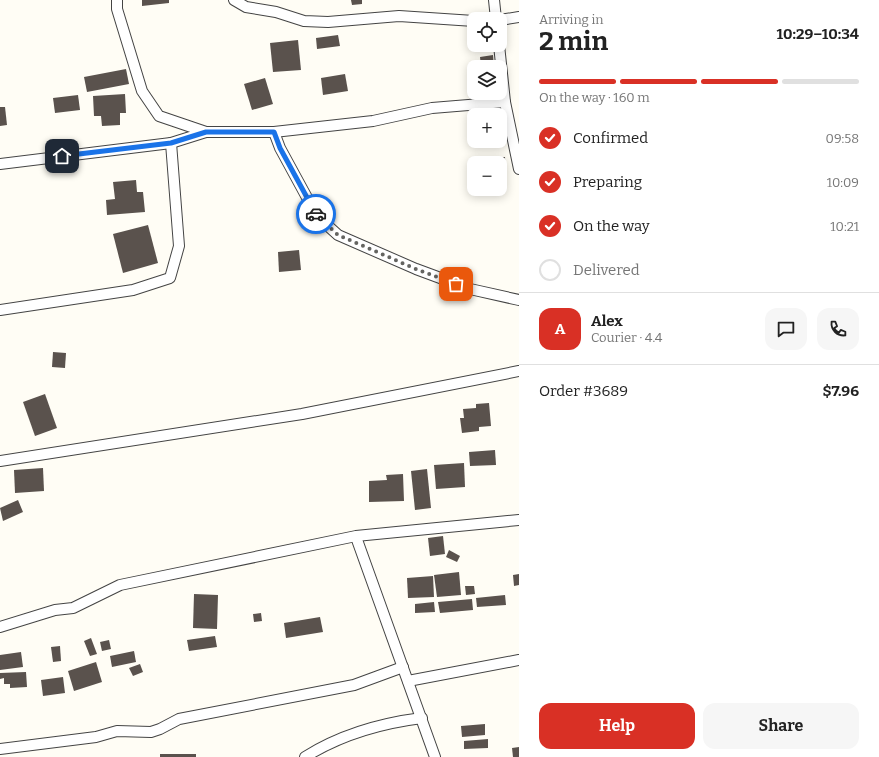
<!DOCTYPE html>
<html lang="en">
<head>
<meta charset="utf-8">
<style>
	:root { --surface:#fff; --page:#f6f6f6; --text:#222; --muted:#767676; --line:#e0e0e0; --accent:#d93025 }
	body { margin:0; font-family:Bitter,serif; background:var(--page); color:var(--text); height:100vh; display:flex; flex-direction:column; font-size:15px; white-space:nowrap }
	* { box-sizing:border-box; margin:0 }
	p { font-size:13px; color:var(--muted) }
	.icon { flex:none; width:22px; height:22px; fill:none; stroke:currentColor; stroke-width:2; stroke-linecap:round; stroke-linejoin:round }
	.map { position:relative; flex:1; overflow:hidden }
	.sheet { display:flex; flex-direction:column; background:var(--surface); width:360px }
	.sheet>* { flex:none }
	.tools { position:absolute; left:467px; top:12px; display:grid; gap:8px }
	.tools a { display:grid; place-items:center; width:40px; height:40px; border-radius:8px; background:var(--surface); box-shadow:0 2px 10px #0003; font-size:20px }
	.pin { position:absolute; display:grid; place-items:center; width:34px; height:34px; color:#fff; margin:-17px; border-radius:8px; box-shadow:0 2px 6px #0006 }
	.courier { position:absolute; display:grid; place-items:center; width:40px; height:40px; margin:-20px; border:3px solid #1a73e8; border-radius:50%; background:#fff; color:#222; box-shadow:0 1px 5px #0007 }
	.headline em { font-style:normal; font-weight:700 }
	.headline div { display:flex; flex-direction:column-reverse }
	.headline { display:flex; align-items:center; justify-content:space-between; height:68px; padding:0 20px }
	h1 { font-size:26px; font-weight:700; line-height:30px }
	.bar { display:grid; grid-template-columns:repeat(4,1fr); gap:6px 4px; align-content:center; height:48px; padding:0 20px }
	.bar i { height:5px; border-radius:3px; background:var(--line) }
	.bar .on { background:var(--accent) }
	.bar p { grid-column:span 4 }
	.line { display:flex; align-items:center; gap:10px; padding:0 20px; border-top:1px solid var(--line) }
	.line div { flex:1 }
	.round { display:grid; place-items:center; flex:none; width:42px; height:42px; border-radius:12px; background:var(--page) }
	ol { padding:0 20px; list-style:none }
	li { display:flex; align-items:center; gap:12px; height:44px }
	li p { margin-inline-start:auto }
	li .icon { padding:4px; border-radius:50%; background:var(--accent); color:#fff; stroke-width:4 }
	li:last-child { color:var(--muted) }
	li i { width:22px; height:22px; border:2px solid var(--line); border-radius:50% }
	.primary-button { display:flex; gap:8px; margin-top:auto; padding:8px 20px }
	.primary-button a { flex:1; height:46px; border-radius:12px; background:var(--accent); color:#fff; font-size:16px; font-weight:700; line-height:46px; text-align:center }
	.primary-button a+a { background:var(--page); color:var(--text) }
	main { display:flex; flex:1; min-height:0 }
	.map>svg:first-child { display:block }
</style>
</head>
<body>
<main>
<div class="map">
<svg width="519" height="757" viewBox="0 0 519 757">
	<rect width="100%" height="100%" fill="#fffdf5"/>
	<!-- building -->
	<g fill="#5a524d">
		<path d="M142 0H169V3L142 6Z"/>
		<path d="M351 0H362V4L352 5Z"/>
		<path d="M338 35 340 46 317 49 316 38Z"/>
		<path d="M298 40 301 70 273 72 270 43Z"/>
		<path d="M493 55 494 67H481L480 57Z"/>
		<path d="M126 69 129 84 87 92 84 77Z"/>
		<path d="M345 74 348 91 323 95 321 78Z"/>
		<path d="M265 78 273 104 252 110 244 84Z"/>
		<path d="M125 94 126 113H120V125L102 126 101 116H94L93 96Z"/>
		<path d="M78 95 80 110 55 113 53 98Z"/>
		<path d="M0 107H5L7 125 0 126Z"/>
		<path d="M505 157 506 174 500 175V163H486V158Z"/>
		<path d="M136 180 137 192H143L145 212 107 215 106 200 115 199 113 182Z"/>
		<path d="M148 225 158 263 123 273 113 234Z"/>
		<path d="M299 250 301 270 279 272 278 252Z"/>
		<path d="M53 352 66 353 65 368 52 367Z"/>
		<path d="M45 394 57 428 35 436 23 402Z"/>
		<path d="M489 403 491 426 479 427V431L462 433 460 418H464L463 409 476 408V404Z"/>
		<path d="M495 450 496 465 470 466 469 452Z"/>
		<path d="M464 463 465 487 436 489 434 465Z"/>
		<path d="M43 468 44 491 15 493 14 470Z"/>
		<path d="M427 469 431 508 415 510 411 471Z"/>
		<path d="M403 474 404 501 369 502V481L387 480 386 475Z"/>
		<path d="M18 500 23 512 3 521 0 508Z"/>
		<path d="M443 536 445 554 430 556 428 538Z"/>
		<path d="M449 550 460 556 457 562 446 557Z"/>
		<path d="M459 572 461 595 437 597 434 575Z"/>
		<path d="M519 574V585L514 586 513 575Z"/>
		<path d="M433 576 434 597 408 598 407 578Z"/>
		<path d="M465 586H474L475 594 466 595Z"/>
		<path d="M194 594 218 595 217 629 193 628Z"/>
		<path d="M505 595 506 605 477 607 476 598Z"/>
		<path d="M472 599 473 610 440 613 438 602Z"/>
		<path d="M434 602 435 612 415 613V604Z"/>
		<path d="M261 613 262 621 254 622 253 614Z"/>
		<path d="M320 617 323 632 286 638 284 623Z"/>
		<path d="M215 636 217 647 189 651 187 640Z"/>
		<path d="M91 638 97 654 90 656 84 641Z"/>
		<path d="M109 640 111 649 102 651 100 642Z"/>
		<path d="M60 646 61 661 53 662 51 647Z"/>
		<path d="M134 651 136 662 112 667 110 656Z"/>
		<path d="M21 652 23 667 0 670V655Z"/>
		<path d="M96 662 102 682 74 691 68 671Z"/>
		<path d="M140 664 143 672 133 676 129 668Z"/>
		<path d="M26 672 27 687 10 688V684H4V678L0 679V673Z"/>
		<path d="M63 677 65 693 43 696 41 680Z"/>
		<path d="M485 724V735L462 737 461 726Z"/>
		<path d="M488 739V748L464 749V741Z"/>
		<path d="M519 747V757H513L512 748Z"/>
		<rect x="160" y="754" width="36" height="3"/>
	</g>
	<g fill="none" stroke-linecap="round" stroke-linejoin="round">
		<defs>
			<g id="minor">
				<path d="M117 0V9L142 91 159 116 206 132H274L373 121 432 108 505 102"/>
				<path d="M234 0 246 7 276 12 304 21 328 22 399 16 474 21"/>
				<path d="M494 0 496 19"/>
				<path d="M500 20 519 17"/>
				<path d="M499 45 505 102 519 169"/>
				<path d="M274 132 280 148 317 216 338 235 416 269 470 289 519 300"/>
				<path d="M0 164 171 143 206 132"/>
				<path d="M0 310 133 290 170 278 179 246 171 143"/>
				<path d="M0 461 302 414 519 371"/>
				<path d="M356 537 435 757"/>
				<path d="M0 627 55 610 73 608 120 585 356 536 519 520"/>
				<path d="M408 681 519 660"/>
				<path d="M0 749 96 737 117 731 151 732 160 729 179 719 354 685 403 667"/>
				<path d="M305 757C340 735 382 723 422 718"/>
			</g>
		</defs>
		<!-- minor casing -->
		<use href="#minor" stroke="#444" stroke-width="12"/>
		<!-- minor -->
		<use href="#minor" stroke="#fff" stroke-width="10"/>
	</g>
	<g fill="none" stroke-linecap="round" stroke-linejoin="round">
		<!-- done -->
		<path stroke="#646461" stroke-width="4" stroke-dasharray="0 7.2" d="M316 214 338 235 416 269 456 284"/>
		<!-- route -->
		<path stroke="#1a73e8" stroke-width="5" d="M62 156 171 143 206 132H274L280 148 316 214"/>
	</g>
</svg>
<div class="tools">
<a><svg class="icon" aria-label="locate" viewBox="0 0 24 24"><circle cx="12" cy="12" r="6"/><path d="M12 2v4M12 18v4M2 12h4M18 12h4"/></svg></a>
<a><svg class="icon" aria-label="layers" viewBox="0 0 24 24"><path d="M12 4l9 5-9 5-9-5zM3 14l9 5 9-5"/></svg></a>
<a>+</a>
<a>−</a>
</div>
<div class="pin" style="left:456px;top:284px;background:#ea580c"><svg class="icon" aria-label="bag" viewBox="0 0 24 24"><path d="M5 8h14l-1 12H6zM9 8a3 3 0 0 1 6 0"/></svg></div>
<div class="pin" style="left:62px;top:156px;background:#1f2937"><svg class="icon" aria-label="home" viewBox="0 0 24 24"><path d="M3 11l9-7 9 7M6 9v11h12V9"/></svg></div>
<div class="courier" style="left:316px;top:214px"><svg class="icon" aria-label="car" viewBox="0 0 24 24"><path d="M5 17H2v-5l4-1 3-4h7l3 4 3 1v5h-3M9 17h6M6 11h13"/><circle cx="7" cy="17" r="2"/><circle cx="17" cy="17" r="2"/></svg></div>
</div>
<section class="sheet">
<div class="headline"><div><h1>2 min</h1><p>Arriving in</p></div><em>10:29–10:34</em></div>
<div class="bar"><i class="on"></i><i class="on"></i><i class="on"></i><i></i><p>On the way · 160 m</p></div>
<ol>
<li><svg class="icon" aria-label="check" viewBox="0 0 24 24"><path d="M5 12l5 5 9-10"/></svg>Confirmed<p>09:58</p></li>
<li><svg class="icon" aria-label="check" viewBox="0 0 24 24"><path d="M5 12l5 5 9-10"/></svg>Preparing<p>10:09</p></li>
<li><svg class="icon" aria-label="check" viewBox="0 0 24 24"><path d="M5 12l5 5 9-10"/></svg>On the way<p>10:21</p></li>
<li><i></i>Delivered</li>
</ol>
<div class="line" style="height:72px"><b class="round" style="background:var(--accent);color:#fff">A</b><div><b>Alex</b><p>Courier · 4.4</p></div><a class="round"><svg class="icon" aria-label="chat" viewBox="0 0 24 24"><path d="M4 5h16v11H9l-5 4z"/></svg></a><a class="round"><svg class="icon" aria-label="phone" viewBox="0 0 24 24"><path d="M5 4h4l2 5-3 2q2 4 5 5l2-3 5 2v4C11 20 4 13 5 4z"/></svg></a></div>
<div class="line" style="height:52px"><div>Order #3689</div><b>$7.96</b></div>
<div class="primary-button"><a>Help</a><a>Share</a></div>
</section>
</main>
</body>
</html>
